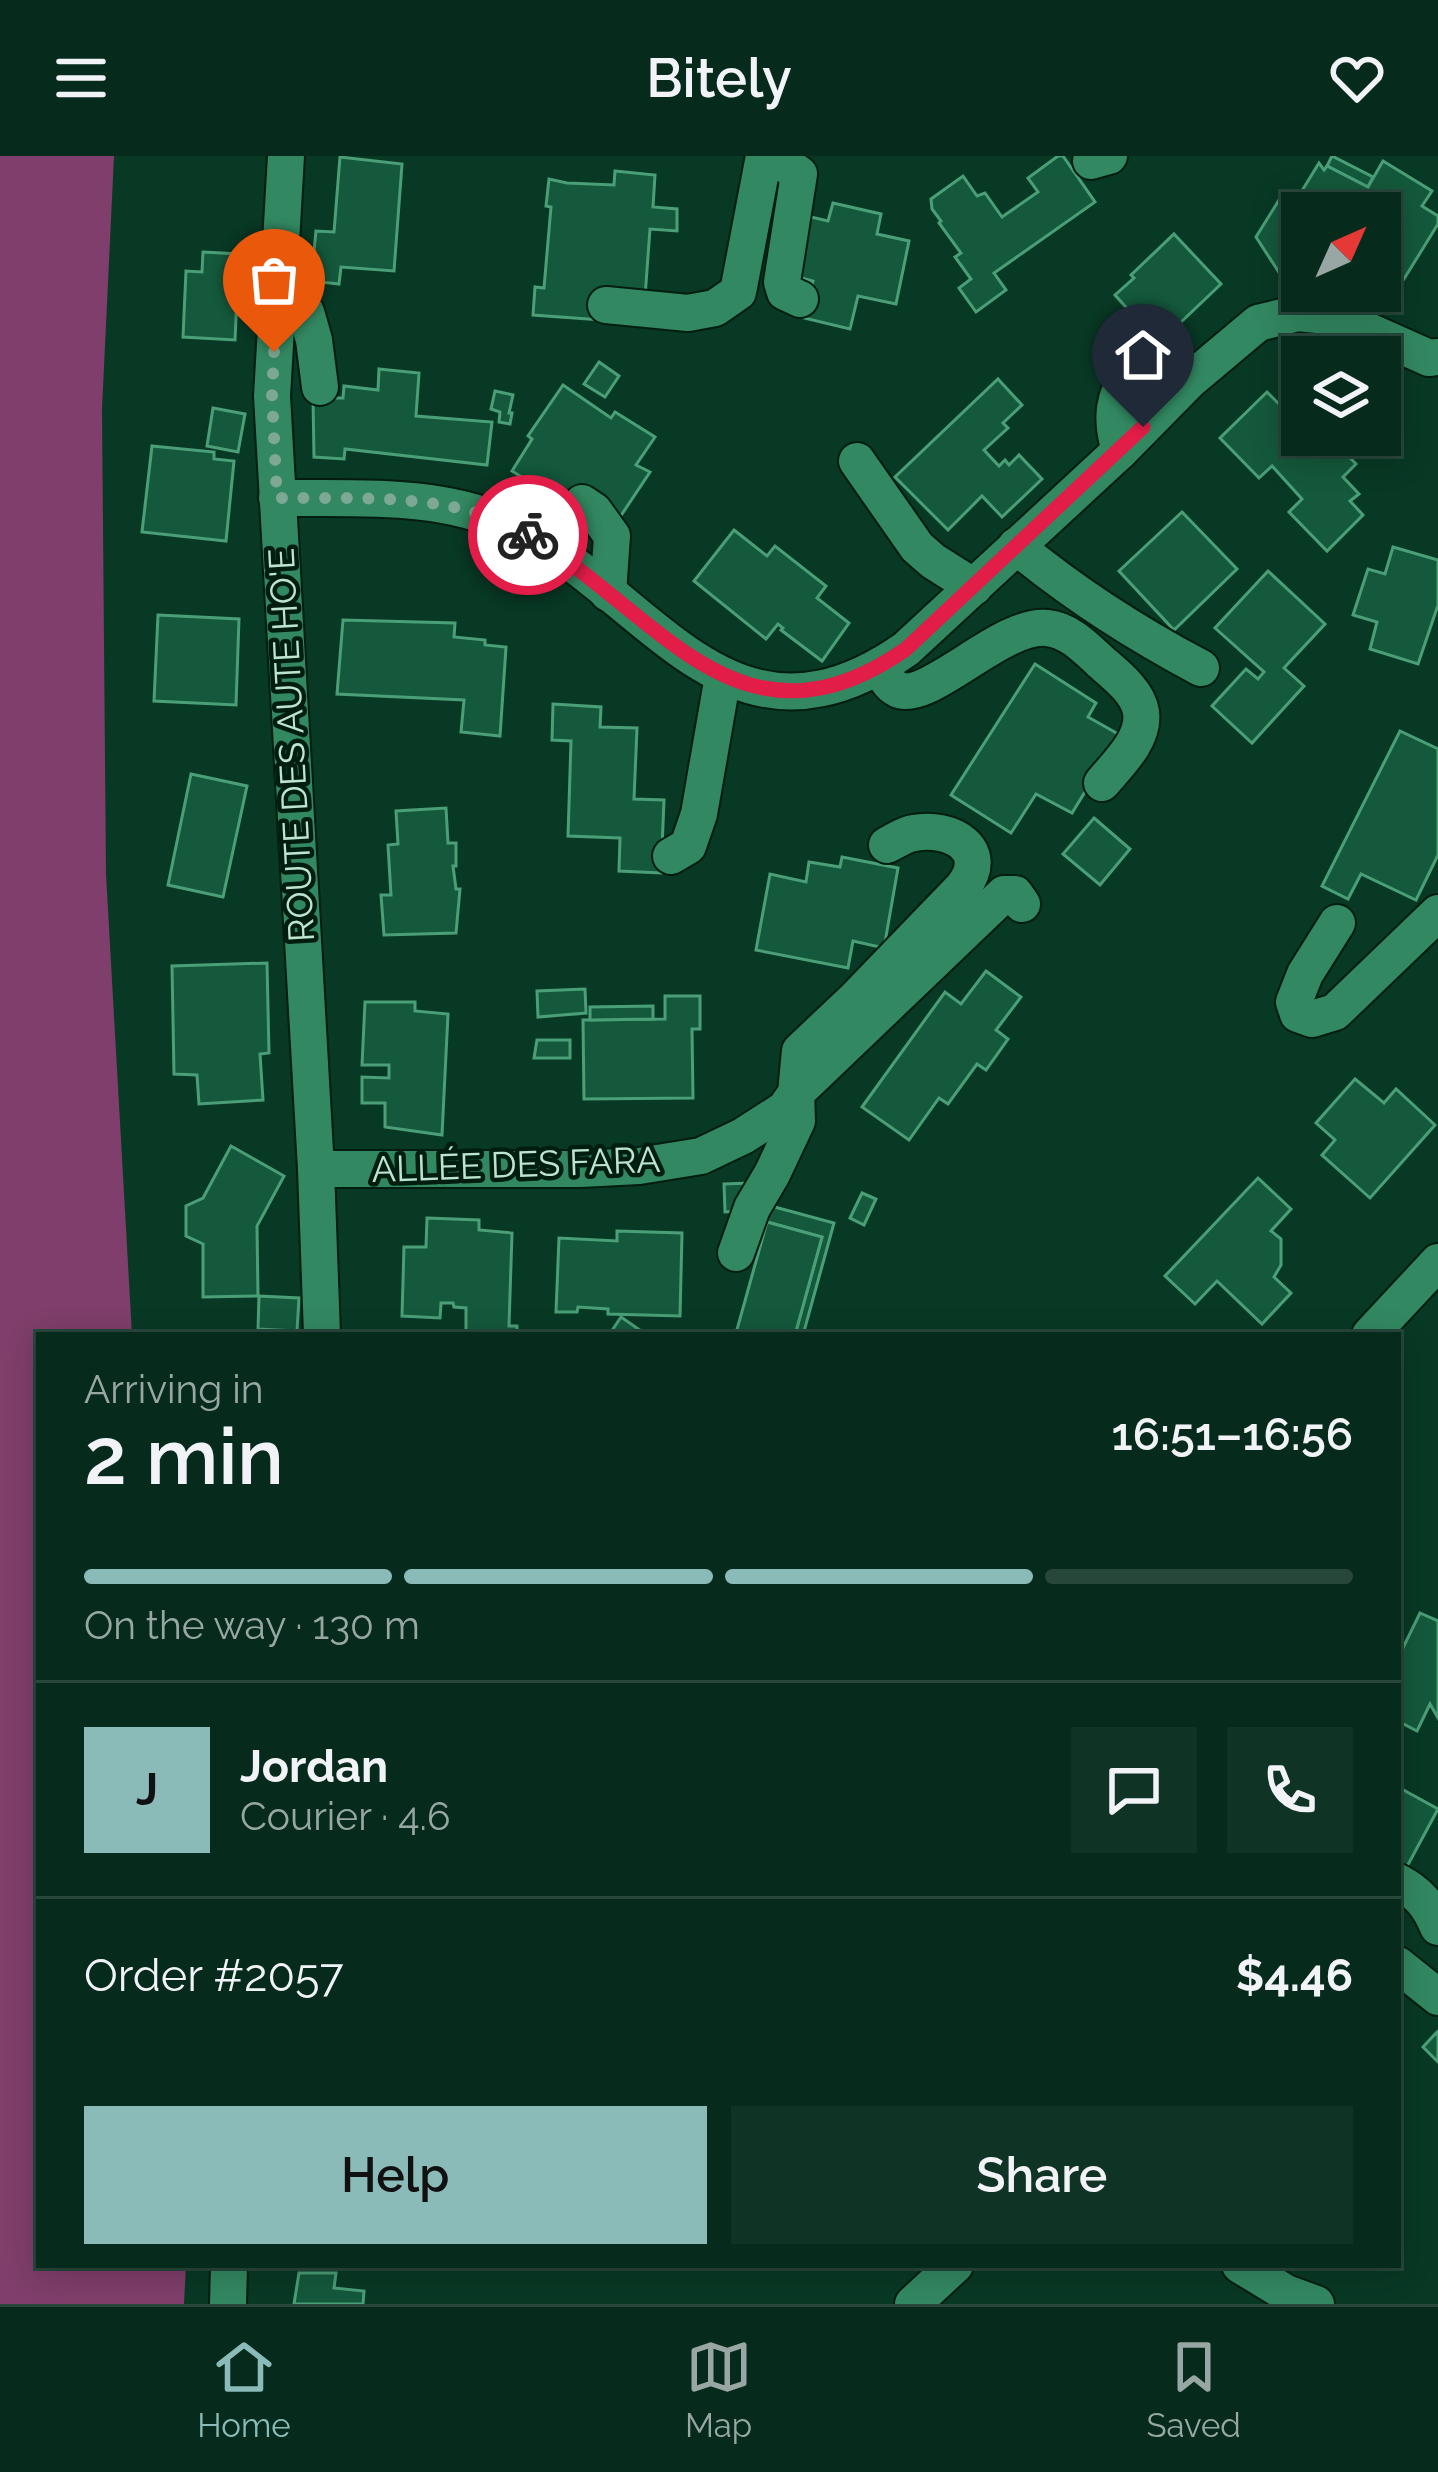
<!DOCTYPE html>
<html lang="en">
<head>
<meta charset="utf-8">
<style>
	:root { --surface:#062b1c; --page:#0f3325; --text:#f1f3f6; --muted:#98a7a3; --line:#27473b; --accent:#8bbbb9 }
	body { margin:0; font-family:Raleway,sans-serif; background:var(--page); color:var(--text); height:100vh; display:flex; flex-direction:column; font-size:45px; white-space:nowrap }
	* { box-sizing:border-box; margin:0 }
	p { font-size:39px; color:var(--muted) }
	.icon { flex:none; width:66px; height:66px; fill:none; stroke:currentColor; stroke-width:2; stroke-linecap:round; stroke-linejoin:round }
	.map { position:relative; flex:1; overflow:hidden }
	.side { position:absolute; left:36px; top:1176px; width:1365px; height:936px; display:flex; flex-direction:column; background:var(--surface); border-radius:0px; box-shadow:0 6px 30px #0003,0 0 0 3px var(--line) }
	.side>* { flex:none }
	.needle { width:78px; rotate:45deg }
	.fabs { position:absolute; left:1281px; top:36px; display:grid; gap:24px }
	.fabs a { display:grid; place-items:center; width:120px; height:120px; border-radius:0px; background:var(--surface); box-shadow:0 6px 30px #0003,0 0 0 3px var(--line); font-size:60px }
	.pin { position:absolute; display:grid; place-items:center; width:102px; height:102px; color:#fff; margin:-123px -51px; border-radius:50% 50% 50% 0; rotate:-45deg; box-shadow:0 0 12px #0007 }
	.pin .icon { rotate:45deg }
	.courier { position:absolute; display:grid; place-items:center; width:120px; height:120px; margin:-60px; border:9px solid #e11d48; border-radius:50%; background:#fff; color:#222; box-shadow:0 3px 15px #0007 }
	.summary em { font-style:normal; font-weight:600 }
	.summary div { display:flex; flex-direction:column-reverse }
	.summary { display:flex; align-items:center; justify-content:space-between; height:204px; padding:0 48px }
	h1 { font-size:78px; font-weight:600; line-height:90px }
	.bar { display:grid; grid-template-columns:repeat(4,1fr); gap:18px 12px; align-content:center; height:144px; padding:0 48px }
	.bar i { height:15px; border-radius:9px; background:var(--line) }
	.bar .selected { background:var(--accent) }
	.bar p { grid-column:span 4 }
	.line { display:flex; align-items:center; gap:30px; padding:0 48px; border-top:3px solid var(--line) }
	.line div { flex:1 }
	.round { display:grid; place-items:center; flex:none; width:126px; height:126px; border-radius:0px; background:var(--page) }
	.cta { display:flex; gap:24px; margin-top:auto; padding:24px 48px }
	.cta a { flex:1; height:138px; border-radius:0px; background:var(--accent); color:#111; font-size:48px; font-weight:600; line-height:138px; text-align:center }
	.cta a+a { background:var(--page); color:var(--text) }
	header { display:flex; justify-content:space-between; align-items:center; height:156px; padding:0 48px; background:var(--surface); font-size:54px; font-weight:600 }
	.menu { display:flex; justify-content:space-around; align-items:center; height:168px; border-top:3px solid var(--line); background:var(--surface); font-size:33px; color:var(--muted) }
	.menu a { display:grid; justify-items:center; gap:6px }
	.menu .selected { color:var(--accent) }
	.map>svg:first-child { display:block }
</style>
</head>
<body>
<header><svg class="icon" aria-label="menu" viewBox="0 0 24 24"><path d="M4 6h16M4 12h16M4 18h16"/></svg>Bitely<svg class="icon" aria-label="heart" viewBox="0 0 24 24"><path d="M12 20l-8-8c-3-5 5-10 8-4 3-6 11-1 8 4z"/></svg></header>
<div class="map">
<svg width="1438" height="2148" viewBox="0 0 1438 2148">
	<rect width="100%" height="100%" fill="#083925"/>
	<!-- forest -->
	<path fill="#7f3e6b" d="M0 0H114L102 253 106 718 132 1179H39V2109H186L184 2148H0Z"/>
	<!-- building -->
	<g fill="#14593c" stroke="#4a9f77" stroke-width="3">
		<path d="M1058 0H1063L1095 46 994 117 1006 134 976 156 959 132 971 123 955 101 961 97 939 67 941 65 932 53 931 43 963 20 977 40 985 37 1002 61 1038 36 1028 22Z"/>
		<path d="M1332 0 1373 21 1368 31 1327 10Z"/>
		<path d="M340 1 402 8 394 115 341 111 339 128 311 125 316 75 334 76Z"/>
		<path d="M1383 5 1432 35 1422 50 1438 60V68L1404 123 1380 107V57H1302V90L1298 88 1280 118 1256 81 1279 44 1292 51 1319 7 1324 14 1327 10 1368 31Z"/>
		<path d="M615 15 655 19 653 51 677 53V75L650 73 645 141 602 164 533 159 535 131 544 132 551 51 546 50 549 23 567 27 614 29Z"/>
		<path d="M833 47 881 58 877 78 909 85 896 148 858 140 850 173 804 162 813 125 794 120 807 60 828 65Z"/>
		<path d="M1174 78 1221 128 1159 187 1168 196 1148 214 1124 188 1143 170 1115 139 1134 122 1131 119Z"/>
		<path d="M203 96 239 98 235 184 183 181 186 115 202 116Z"/>
		<path d="M599 206 619 220 605 241 584 228Z"/>
		<path d="M379 213 419 217 416 260 492 266 487 309 345 293 344 303 314 301 313 242H343L344 230 378 234Z"/>
		<path d="M998 223 1022 249 1003 267 1008 272 984 294 999 310 1005 304 1009 309 1019 299 1042 323 1002 361 982 340 948 374 895 321Z"/>
		<path d="M563 229 611 262 615 256 655 281 636 309 650 316 618 364 565 348 512 315 532 283 528 280Z"/>
		<path d="M495 235 513 239 509 257H512L510 268 499 266 500 256 491 253Z"/>
		<path d="M1267 236 1287 256 1297 246 1302 251V279H1328L1356 308 1343 321 1359 338 1350 345 1363 359 1327 395 1289 356 1302 343 1272 310 1259 322 1220 282Z"/>
		<path d="M213 252 245 258 238 296 207 290Z"/>
		<path d="M152 290 214 296V303L234 305 226 385 142 376Z"/>
		<path d="M1182 356 1237 413 1174 474 1119 415Z"/>
		<path d="M734 374 767 400 775 390 826 430 817 442 849 467 822 505 781 474 783 472 778 468 766 483 694 425Z"/>
		<path d="M1393 391 1438 404V449L1418 508 1370 493 1377 466 1353 459 1368 413 1385 418Z"/>
		<path d="M1268 415 1325 468 1284 512 1304 530 1252 587 1212 550 1246 513 1258 523 1264 516 1215 472Z"/>
		<path d="M158 459 239 463 236 549 154 545Z"/>
		<path d="M343 464 455 467 454 481 485 484V489L506 491 500 580 461 576 464 544 337 538Z"/>
		<path d="M1035 508 1096 547 1088 561 1120 579 1072 657 1036 638 1011 677 951 639Z"/>
		<path d="M553 548 601 551 600 571 637 572 634 643 664 644 661 717 619 715 620 682 568 680 571 585 552 584Z"/>
		<path d="M1400 575 1438 593V699L1416 744 1361 718 1348 743 1322 730Z"/>
		<path d="M191 618 247 630 223 741 168 729Z"/>
		<path d="M446 652 448 687H456V710H453L456 733H460L456 777 384 779 381 739H391L388 689 398 688 396 655Z"/>
		<path d="M1094 662 1130 693 1100 729 1063 698Z"/>
		<path d="M842 701 898 712 884 792 853 785 848 812 756 794 770 718 806 726 809 706 840 711Z"/>
		<path d="M267 807 269 897 260 898 263 944 199 948 197 919 174 918 172 810Z"/>
		<path d="M986 815 1021 841 996 874 1008 883 986 914 977 908 948 948 939 942 909 984 862 951 945 836 961 848Z"/>
		<path d="M585 833 586 857 538 861 537 835Z"/>
		<path d="M665 840H700V873H692L693 942 584 943 583 864 665 863Z"/>
		<path d="M365 846H415V855L448 858 442 979 385 971V947H362V921L389 922V909H362Z"/>
		<path d="M653 850V863L590 864V851Z"/>
		<path d="M537 884H570V902H534Z"/>
		<path d="M1355 923 1384 947 1396 933 1435 969 1370 1042 1322 999 1335 984 1316 967Z"/>
		<path d="M231 990 284 1020 257 1070 258 1140 203 1141V1088L186 1080V1050L203 1042Z"/>
		<path d="M1258 1022 1291 1053 1271 1075 1281 1083V1109L1274 1121 1291 1137 1262 1168 1217 1125 1195 1148 1165 1120Z"/>
		<path d="M750 1027 752 1054 725 1056 724 1028Z"/>
		<path d="M862 1037 876 1043 864 1069 850 1062Z"/>
		<path d="M771 1050 834 1067 803 1179H795L822 1081 767 1066Z"/>
		<path d="M427 1062 479 1064V1074L512 1077 509 1170H517V1179L466 1178V1152L454 1151 453 1147H441L440 1162 402 1160 404 1091H426Z"/>
		<path d="M767 1066 822 1081 795 1179 736 1177Z"/>
		<path d="M617 1075 682 1077 680 1160 608 1158V1153L578 1151 577 1156H556L559 1082 617 1085Z"/>
		<path d="M259 1140 299 1142 297 1175 258 1173Z"/>
		<path d="M621 1161 644 1177 643 1179H609Z"/>
		<path d="M1420 1457 1438 1465V1562L1430 1548 1417 1575 1398 1565V1502Z"/>
		<path d="M1398 1631 1438 1653 1404 1716 1398 1712Z"/>
		<path d="M1437 1876 1438 1878V1906L1423 1891Z"/>
		<path d="M299 2117H336L334 2132 364 2135 363 2148H294Z"/>
	</g>
	<g fill="none" stroke-linecap="round" stroke-linejoin="round">
		<defs>
			<g id="minor">
				<path d="M286 0 272 240 316 1013 322 1179"/>
				<path d="M773 0 799 18 782 126 785 136 800 143"/>
				<path d="M1091 5 1109 0"/>
				<path d="M277 131 306 156 314 184 320 231"/>
				<path d="M606 149 688 157 715 152 738 136 764 0"/>
				<path d="M1120 295C1107 252 1118 239 1135 200"/>
				<path d="M857 305 917 391 933 405 974 431"/>
				<path d="M277 342C355 343 442 336 513 371 651 437 729 617 906 493L1120 295 1189 225 1258 167 1298 157 1337 161 1429 202 1438 201"/>
				<path d="M582 347 594 355 612 380 608 437"/>
				<path d="M1016 390C1074 438 1135 477 1201 512"/>
				<path d="M880 511C884 519 889 529 897 533 927 549 1001 467 1047 472 1069 474 1086 492 1101 506 1116 519 1138 536 1141 556 1145 583 1118 608 1102 627"/>
				<path d="M671 700 688 690 699 658 723 520"/>
				<path d="M1337 767 1305 818 1294 846 1298 858 1312 863 1335 856 1438 757"/>
				<path d="M316 1013H580L639 1010 701 1000 743 980 785 953 796 937 800 895 856 842 963 731C992 693 950 670 914 677 905 678 895 685 887 689"/>
				<path d="M736 1097 752 1052 772 1018 797 965 796 937 1004 738H1015L1022 748"/>
				<path d="M1370 1179 1438 1106"/>
				<path d="M1398 1726C1419 1737 1429 1749 1438 1771"/>
				<path d="M1398 1809 1438 1841"/>
				<path d="M1240 2109 1286 2137 1316 2148"/>
				<path d="M228 2148 229 2109"/>
				<path d="M913 2148 955 2109"/>
			</g>
		</defs>
		<!-- minor casing -->
		<use href="#minor" stroke="#031d11" stroke-width="40"/>
		<!-- minor -->
		<use href="#minor" stroke="#328861" stroke-width="36"/>
	</g>
	<g fill="none" stroke-linecap="round" stroke-linejoin="round">
		<!-- done -->
		<path stroke="#7da893" stroke-width="12" stroke-dasharray="0 21.6" d="M274 196 272 240 277 342C361 343 453 335 528 379"/>
		<!-- route -->
		<path stroke="#e11d48" stroke-width="15" d="M528 379C658 455 739 609 906 493L1143 271"/>
	</g>
	<g text-anchor="middle" stroke-width="9" stroke-linejoin="round" paint-order="stroke">
		<!-- street labels -->
		<g font-size="36" fill="#bce4ce" stroke="#001e0f">
			<text transform="translate(291 589) rotate(-93)" y="13">ROUTE DES AUTE HO'E</text>
			<text transform="translate(516 1008) rotate(-2)" y="13">ALLÉE DES FARA</text>
		</g>
	</g>
</svg>
<div class="fabs">
<a><svg class="needle" viewBox="-14 -14 28 28"><path d="M0-13l5 13h-10z" fill="#e53935"/><path d="M0 13l5-13h-10z" fill="#98a7a3"/></svg></a>
<a><svg class="icon" aria-label="layers" viewBox="0 0 24 24"><path d="M12 4l9 5-9 5-9-5zM3 14l9 5 9-5"/></svg></a>
</div>
<div class="pin" style="left:274px;top:196px;background:#ea580c"><svg class="icon" aria-label="bag" viewBox="0 0 24 24"><path d="M5 8h14l-1 12H6zM9 8a3 3 0 0 1 6 0"/></svg></div>
<div class="pin" style="left:1143px;top:271px;background:#1f2937"><svg class="icon" aria-label="home" viewBox="0 0 24 24"><path d="M3 11l9-7 9 7M6 9v11h12V9"/></svg></div>
<div class="courier" style="left:528px;top:379px"><svg class="icon" aria-label="bike" viewBox="0 0 24 24"><circle cx="6" cy="16" r="4"/><circle cx="18" cy="16" r="4"/><path d="M6 16l4-8h5l3 8M10 8l3 8H6M13 5h3"/></svg></div>
<section class="side">
<div class="summary"><div><h1>2 min</h1><p>Arriving in</p></div><em>16:51–16:56</em></div>
<div class="bar"><i class="selected"></i><i class="selected"></i><i class="selected"></i><i></i><p>On the way · 130 m</p></div>
<div class="line" style="height:216px"><b class="round" style="background:var(--accent);color:#111">J</b><div><b>Jordan</b><p>Courier · 4.6</p></div><a class="round"><svg class="icon" aria-label="chat" viewBox="0 0 24 24"><path d="M4 5h16v11H9l-5 4z"/></svg></a><a class="round"><svg class="icon" aria-label="phone" viewBox="0 0 24 24"><path d="M5 4h4l2 5-3 2q2 4 5 5l2-3 5 2v4C11 20 4 13 5 4z"/></svg></a></div>
<div class="line" style="height:156px"><div>Order #2057</div><b>$4.46</b></div>
<div class="cta"><a>Help</a><a>Share</a></div>
</section>
</div>
<nav class="menu">
<a class="selected"><svg class="icon" aria-label="home" viewBox="0 0 24 24"><path d="M3 11l9-7 9 7M6 9v11h12V9"/></svg>Home</a>
<a><svg class="icon" aria-label="map" viewBox="0 0 24 24"><path d="M3 6l6-2 6 2 6-2v14l-6 2-6-2-6 2zM9 4v14M15 6v14"/></svg>Map</a>
<a><svg class="icon" aria-label="saved" viewBox="0 0 24 24"><path d="M7 4h10v16l-5-4-5 4z"/></svg>Saved</a>
</nav>
</body>
</html>
